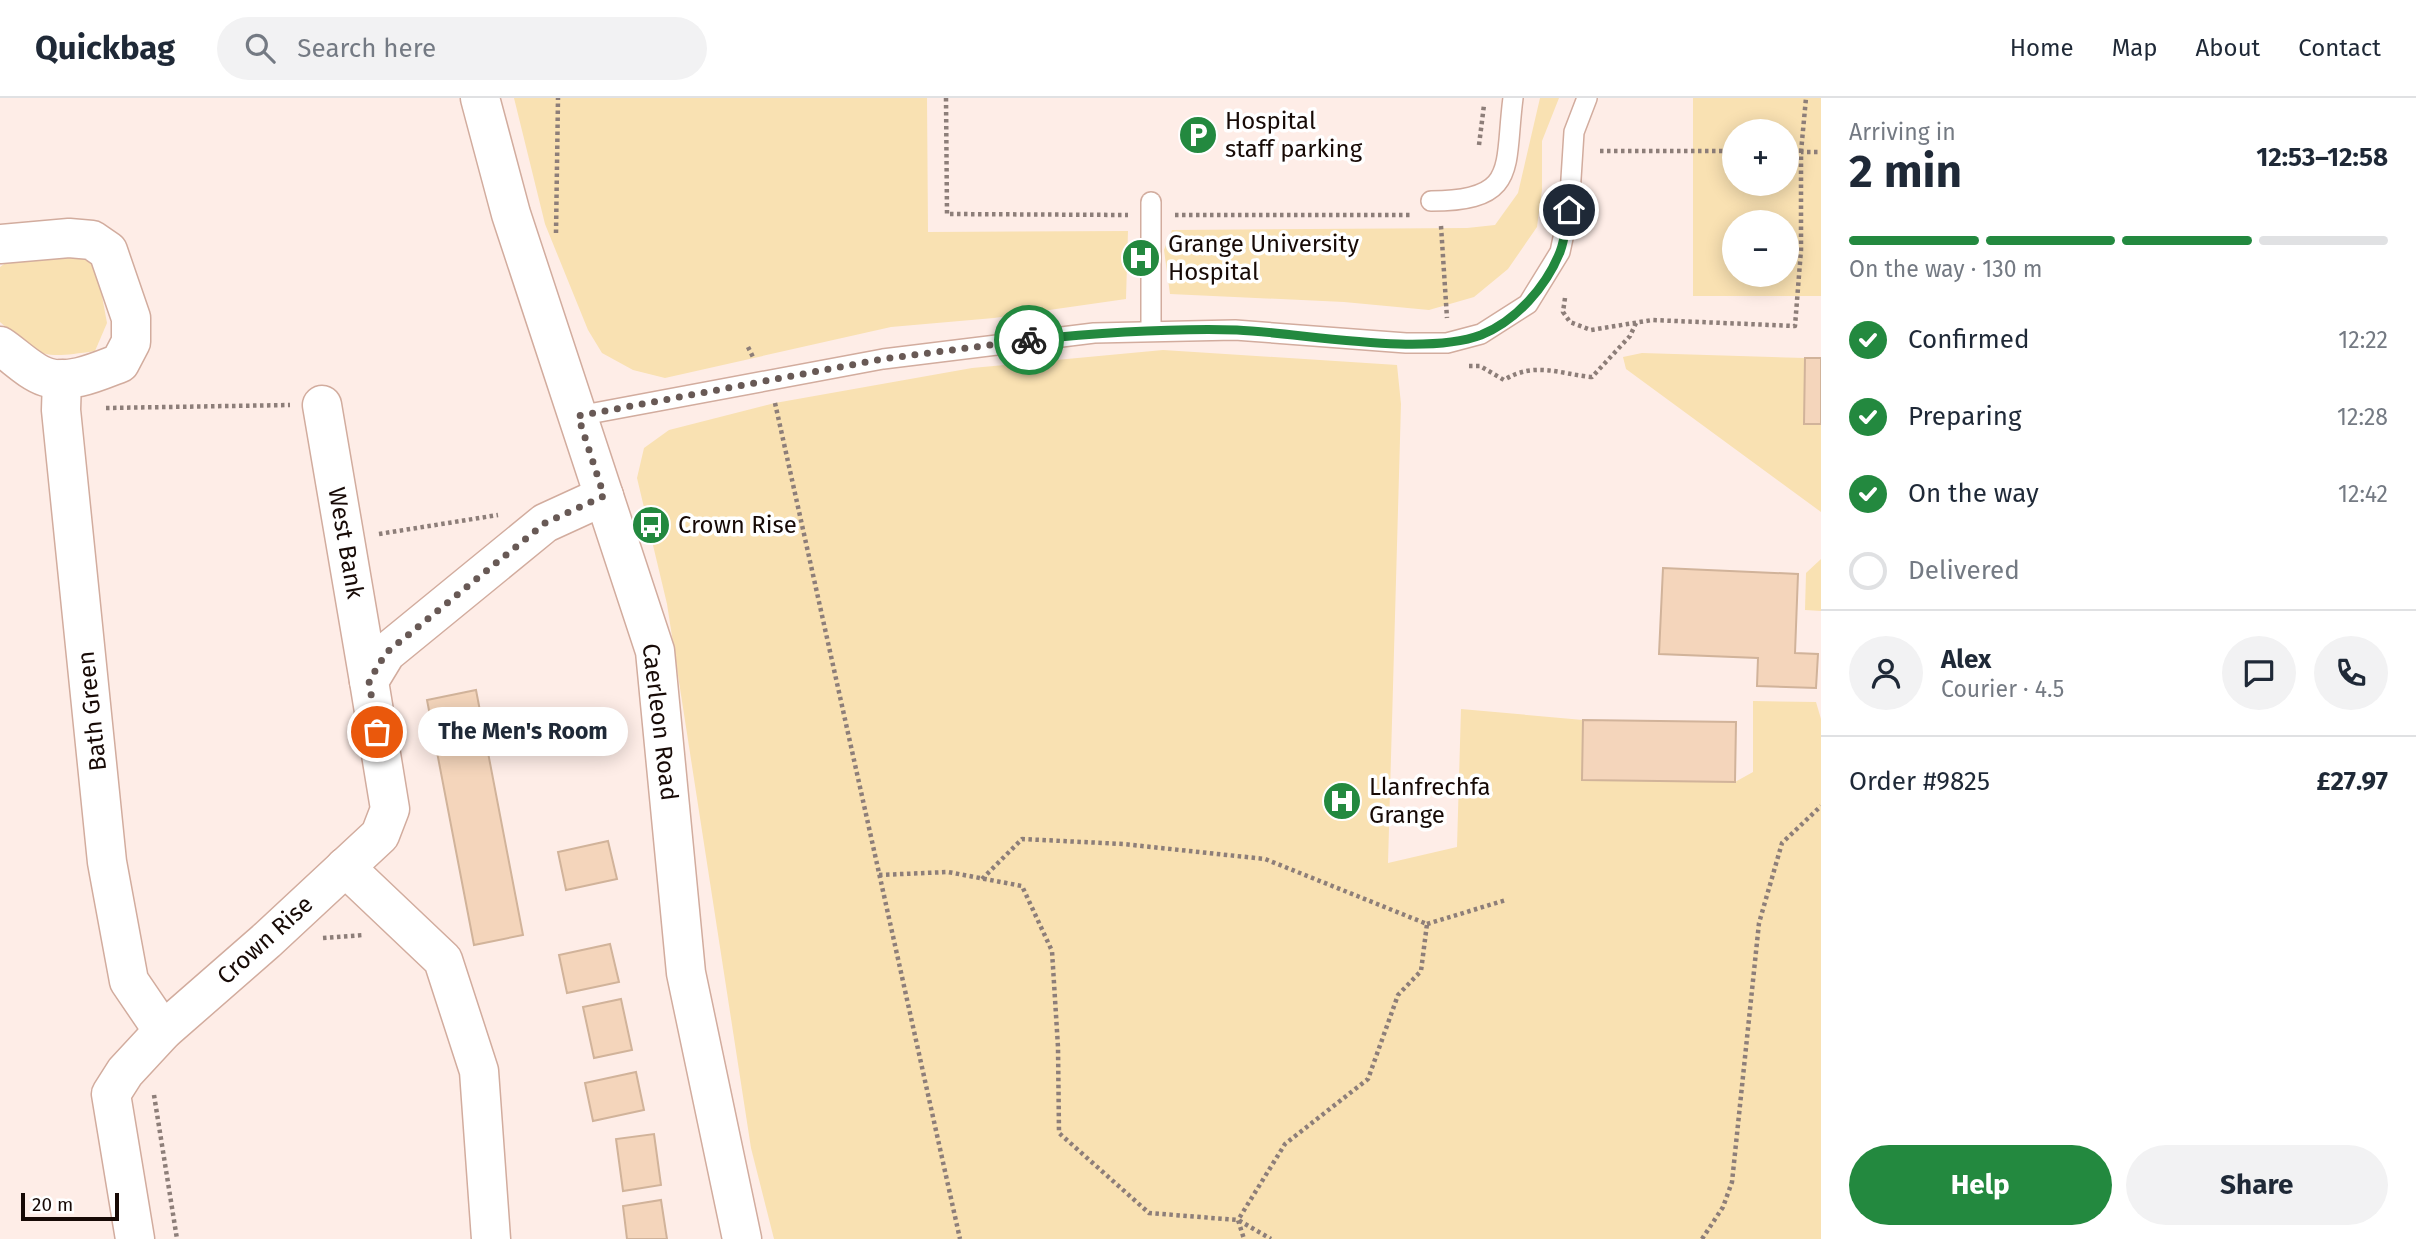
<!DOCTYPE html>
<html lang="en">
<head>
<meta charset="utf-8">
<style>
	:root { --surface:#fff; --page:#f2f2f3; --text:#1f2937; --muted:#747a83; --line:#e0e1e3; --accent:#23893f }
	body { margin:0; font-family:"Fira Sans",sans-serif; background:var(--page); color:var(--text); height:100vh; display:flex; flex-direction:column; font-size:26px; white-space:nowrap }
	* { box-sizing:border-box; margin:0 }
	p { font-size:23px; color:var(--muted) }
	.icon { flex:none; width:38px; height:38px; fill:none; stroke:currentColor; stroke-width:2; stroke-linecap:round; stroke-linejoin:round }
	.map { position:relative; flex:1; overflow:hidden }
	.sheet { display:flex; flex-direction:column; background:var(--surface); width:595px }
	.sheet>* { flex:none }
	.controls { position:absolute; left:1722px; top:21px; display:grid; gap:14px }
	.controls a { display:grid; place-items:center; width:77px; height:77px; border-radius:50%; background:var(--surface); box-shadow:0 4px 18px #0003; font-size:35px }
	.scale { position:absolute; left:21px; bottom:18px; width:98px; box-sizing:border-box; padding-left:7px; border:4px solid #170a06; border-top:0; font-size:19px; line-height:24px; white-space:nowrap; color:#170a06; -webkit-text-stroke:5px #fff; paint-order:stroke }
	.pin { position:absolute; display:grid; place-items:center; width:60px; height:60px; color:#fff; margin:-30px; border:4px solid #fff; border-radius:50%; box-shadow:0 2px 7px #0007 }
	.courier { position:absolute; display:grid; place-items:center; width:70px; height:70px; margin:-35px; border:5px solid #23893f; border-radius:50%; background:#fff; color:#222; box-shadow:0 2px 9px #0007 }
	.bubble { position:absolute; height:49px; border-radius:24px; background:var(--surface); box-shadow:0 4px 18px #0003; font-size:23px; font-weight:700; line-height:49px; text-align:center }
	.overview em { font-style:normal; font-weight:700 }
	.overview div { display:flex; flex-direction:column-reverse }
	.overview { display:flex; align-items:center; justify-content:space-between; height:119px; padding:0 28px }
	h1 { font-size:46px; font-weight:700; line-height:52px }
	.bar { display:grid; grid-template-columns:repeat(4,1fr); gap:10px 7px; align-content:center; height:84px; padding:0 28px }
	.bar i { height:9px; border-radius:5px; background:var(--line) }
	.bar .on { background:var(--accent) }
	.bar p { grid-column:span 4 }
	.line { display:flex; align-items:center; gap:18px; padding:0 28px; border-top:2px solid var(--line) }
	.line div { flex:1 }
	.round { display:grid; place-items:center; flex:none; width:74px; height:74px; border-radius:37px; background:var(--page) }
	ol { padding:0 28px; list-style:none }
	li { display:flex; align-items:center; gap:21px; height:77px }
	li p { margin-inline-start:auto }
	li .icon { padding:7px; border-radius:50%; background:var(--accent); color:#fff; stroke-width:4 }
	li:last-child { color:var(--muted) }
	li i { width:38px; height:38px; border:4px solid var(--line); border-radius:50% }
	.button { display:flex; gap:14px; margin-top:auto; padding:14px 28px }
	.button a { flex:1; height:80px; border-radius:42px; background:var(--accent); color:#fff; font-size:28px; font-weight:700; line-height:80px; text-align:center }
	.button a+a { background:var(--page); color:var(--text) }
	header { display:flex; align-items:center; gap:42px; box-sizing:border-box; height:98px; padding:0 35px; background:var(--surface); border-bottom:2px solid var(--line) }
	header strong { font-size:33px }
	nav { display:flex; gap:38px; margin-inline-start:auto; font-size:24px }
	.search { width:490px; height:63px; background:var(--page); display:flex; align-items:center; gap:18px; box-sizing:border-box; padding:0 24px; border-radius:38px; color:var(--muted); font-size:26px }
	main { display:flex; flex:1; min-height:0 }
	.map>svg:first-child { display:block }
</style>
</head>
<body>
<header>
<strong>Quickbag</strong>
<div class="search"><svg class="icon" aria-label="search" viewBox="0 0 24 24"><circle cx="10" cy="10" r="6"/><path d="M15 15l6 6"/></svg>Search here</div>
<nav><a>Home</a><a>Map</a><a>About</a><a>Contact</a></nav>
</header>
<main>
<div class="map">
<svg width="1821" height="1141" viewBox="0 0 1821 1141">
	<rect width="100%" height="100%" fill="#feede7"/>
	<!-- green -->
	<g fill="#f9e1b2" fill-rule="evenodd">
		<path d="M514 0H927L928 134 1128 133 1126 201 994 220 891 229 665 280 633 272 602 255 588 232 545 126Z"/>
		<path d="M1540 0H1559L1542 43V92L1537 129 1508 171 1474 199 1429 212 1344 204 1170 196 1164 152 1172 132 1467 130 1495 127 1518 95Z"/>
		<path d="M1693 0H1821V198H1693ZM1734 33H1787V86H1734ZM1734 124H1787V177H1734Z"/>
		<path d="M14 159H91L97 171 107 225 95 253C41 261 42 260 0 224V169Z"/>
		<path d="M1163 252 1397 267 1401 306 1388 765 1457 749 1461 611 1583 622V682L1735 684 1753 674V603L1816 604 1821 621V1141H774L751 1050 667 506 637 380 644 350 669 332 775 305 972 270Z"/>
		<path d="M1642 255 1805 260 1804 326H1821V414L1626 271 1623 259Z"/>
		<path d="M1821 461V513L1805 512 1806 475Z"/>
	</g>
	<!-- building -->
	<g fill="#f4d5bb" stroke="#d1b39a" stroke-width="2">
		<path d="M1805 260H1821V326H1804Z"/>
		<path d="M1663 470 1798 476 1795 555 1818 556 1816 590 1757 588 1758 560 1659 556Z"/>
		<path d="M476 592 523 837 474 847 427 602Z"/>
		<path d="M1583 622 1736 624 1735 684 1582 682Z"/>
		<path d="M608 743 617 781 566 792 558 754Z"/>
		<path d="M610 846 619 884 567 895 559 857Z"/>
		<path d="M621 901 632 952 594 960 583 909Z"/>
		<path d="M636 974 644 1012 593 1023 585 985Z"/>
		<path d="M654 1036 661 1087 623 1093 616 1041Z"/>
		<path d="M661 1102 667 1141H627L623 1108Z"/>
	</g>
	<g fill="none" stroke-linecap="round" stroke-linejoin="round">
		<defs>
			<g id="service">
				<path d="M1431 103C1519 103 1504 69 1513 0"/>
				<path d="M1151 104V232"/>
				<path d="M578 318 883 261 1094 235 1235 232 1406 245H1447L1481 236 1528 206 1560 154 1569 112 1574 34 1587 0"/>
			</g>
			<g id="minor">
				<path d="M0 146 69 140 92 142 108 153 131 220V244L120 265C99 273 69 287 46 279 30 274 14 257 0 248"/>
				<path d="M62 281 61 312 107 764 129 883 163 933"/>
				<path d="M322 307 369 583"/>
				<path d="M345 769 443 862 479 973 491 1141"/>
				<path d="M135 1141 111 996 125 974 163 933 266 843 380 737 390 711 369 583 386 555 545 425 604 398"/>
			</g>
			<path id="secondary" d="M480 0 511 116 655 553 686 875 742 1141"/>
		</defs>
		<!-- service casing -->
		<use href="#service" stroke="#d2ac9e" stroke-width="22"/>
		<!-- minor casing -->
		<use href="#minor" stroke="#d2ac9e" stroke-width="41"/>
		<!-- secondary casing -->
		<use href="#secondary" stroke="#d2ac9e" stroke-width="41"/>
		<!-- path -->
		<g stroke="#8d7e79" stroke-width="4.5" stroke-dasharray="3.5 3.5" stroke-linecap="butt">
			<path d="M946 0 947 116 1128 117"/>
			<path d="M1479 47 1484 7"/>
			<path d="M1600 53H1734"/>
			<path d="M1787 54H1801L1806 0"/>
			<path d="M1175 117H1411"/>
			<path d="M1441 128 1447 220"/>
			<path d="M556 135 558 0"/>
			<path d="M1565 200 1563 214 1570 224 1591 232 1652 222 1795 228 1801 152V54H1821"/>
			<path d="M748 249 753 259"/>
			<path d="M1469 268H1480L1504 282C1535 263 1559 276 1592 279L1630 238 1636 225"/>
			<path d="M775 305 960 1141"/>
			<path d="M106 310 290 307"/>
			<path d="M379 436 498 417"/>
			<path d="M879 777 948 774 1022 788 1052 853 1058 949 1059 1035 1149 1115 1238 1122 1271 1141"/>
			<path d="M982 781 1022 741 1123 746 1265 761 1427 826 1421 873 1398 897 1368 981 1285 1046 1238 1122 1244 1141"/>
			<path d="M1427 826 1506 802"/>
			<path d="M323 840 363 837"/>
			<path d="M154 997 177 1141"/>
			<path d="M1702 1141 1723 1109 1732 1084 1759 825 1782 745 1821 708"/>
		</g>
		<!-- service -->
		<use href="#service" stroke="#fff" stroke-width="19"/>
		<!-- minor -->
		<use href="#minor" stroke="#fff" stroke-width="38"/>
		<!-- secondary -->
		<use href="#secondary" stroke="#fff" stroke-width="38"/>
	</g>
	<g fill="none" stroke-linecap="round" stroke-linejoin="round">
		<!-- done -->
		<path stroke="#685955" stroke-width="7" stroke-dasharray="0 12.6" d="M377 634 369 583 386 555 545 425 604 398 578 318 883 261 1029 242"/>
		<!-- route -->
		<path stroke="#23893f" stroke-width="9" d="M1029 242C1098 235 1167 230 1237 232 1303 235 1422 259 1481 237 1516 223 1546 189 1560 154 1565 141 1566 126 1569 112"/>
	</g>
	<!-- icons -->
	<defs>
		<symbol id="parking-disc" viewBox="-11 -11 22 22"><circle r="9.5" fill="#23893f" stroke="#fff"/><path d="M-3.5-5.5H1a3.5 3.5 0 0 1 0 7H-1V5.5H-3.5ZM-1-3.4V-.6H.8a1.4 1.4 0 0 0 0-2.8Z" fill="#fff"/></symbol>
		<symbol id="hospital-disc" viewBox="-11 -11 22 22"><circle r="9.5" fill="#23893f" stroke="#fff"/><path d="M-5-5h3v3.5h4V-5h3V5h-3V1.5h-4V5h-3Z" fill="#fff"/></symbol>
		<symbol id="bus-disc" viewBox="-11 -11 22 22"><circle r="9.5" fill="#23893f" stroke="#fff"/><path d="M-5-6H5V4H4V6H2V4H-2V6H-4V4H-5ZM-3.5-4V0h7V-4ZM-3.5 1.2v1.5H-2V1.2ZM2 1.2v1.5H3.5V1.2Z" fill="#fff"/></symbol>
	</defs>
	<g fill-rule="evenodd">
		<use href="#parking-disc" x="1176" y="15" width="44" height="44"/>
		<use href="#hospital-disc" x="1119" y="138" width="44" height="44"/>
		<use href="#bus-disc" x="629" y="405" width="44" height="44"/>
		<use href="#hospital-disc" x="1320" y="681" width="44" height="44"/>
	</g>
	<g text-anchor="middle" stroke-width="7" stroke-linejoin="round" paint-order="stroke">
		<!-- poi labels -->
		<g font-size="24" fill="#170a06" stroke="#fff" text-anchor="start">
			<text x="1225" y="31">Hospital<tspan x="1225" dy="28">staff parking</tspan></text>
			<text x="1168" y="154">Grange University<tspan x="1168" dy="28">Hospital</tspan></text>
			<text x="678" y="435">Crown Rise</text>
			<text x="1369" y="697">Llanfrechfa<tspan x="1369" dy="28">Grange</tspan></text>
		</g>
		<!-- street labels -->
		<g font-size="24" fill="#170a06" stroke="#fff">
			<text transform="translate(346 445) rotate(80)" y="8">West Bank</text>
			<text transform="translate(92 613) rotate(-96)" y="8">Bath Green</text>
			<text transform="translate(660 624) rotate(83)" y="8">Caerleon Road</text>
			<text transform="translate(265 842) rotate(-42)" y="8">Crown Rise</text>
		</g>
	</g>
</svg>
<div class="controls">
<a>+</a>
<a>−</a>
</div>
<div class="scale">20 m</div>
<div class="pin" style="left:377px;top:634px;background:#ea580c"><svg class="icon" aria-label="bag" viewBox="0 0 24 24"><path d="M5 8h14l-1 12H6zM9 8a3 3 0 0 1 6 0"/></svg></div>
<div class="pin" style="left:1569px;top:112px;background:#1f2937"><svg class="icon" aria-label="home" viewBox="0 0 24 24"><path d="M3 11l9-7 9 7M6 9v11h12V9"/></svg></div>
<div class="courier" style="left:1029px;top:242px"><svg class="icon" aria-label="bike" viewBox="0 0 24 24"><circle cx="6" cy="16" r="4"/><circle cx="18" cy="16" r="4"/><path d="M6 16l4-8h5l3 8M10 8l3 8H6M13 5h3"/></svg></div>
<div class="bubble" style="left:418px;top:609px;width:210px">The Men's Room</div>
</div>
<section class="sheet">
<div class="overview"><div><h1>2 min</h1><p>Arriving in</p></div><em>12:53–12:58</em></div>
<div class="bar"><i class="on"></i><i class="on"></i><i class="on"></i><i></i><p>On the way · 130 m</p></div>
<ol>
<li><svg class="icon" aria-label="check" viewBox="0 0 24 24"><path d="M5 12l5 5 9-10"/></svg>Confirmed<p>12:22</p></li>
<li><svg class="icon" aria-label="check" viewBox="0 0 24 24"><path d="M5 12l5 5 9-10"/></svg>Preparing<p>12:28</p></li>
<li><svg class="icon" aria-label="check" viewBox="0 0 24 24"><path d="M5 12l5 5 9-10"/></svg>On the way<p>12:42</p></li>
<li><i></i>Delivered</li>
</ol>
<div class="line" style="height:126px"><a class="round"><svg class="icon" aria-label="person" viewBox="0 0 24 24"><circle cx="12" cy="8" r="4"/><path d="M4 21q1-7 8-7t8 7"/></svg></a><div><b>Alex</b><p>Courier · 4.5</p></div><a class="round"><svg class="icon" aria-label="chat" viewBox="0 0 24 24"><path d="M4 5h16v11H9l-5 4z"/></svg></a><a class="round"><svg class="icon" aria-label="phone" viewBox="0 0 24 24"><path d="M5 4h4l2 5-3 2q2 4 5 5l2-3 5 2v4C11 20 4 13 5 4z"/></svg></a></div>
<div class="line" style="height:91px"><div>Order #9825</div><b>£27.97</b></div>
<div class="button"><a>Help</a><a>Share</a></div>
</section>
</main>
</body>
</html>
